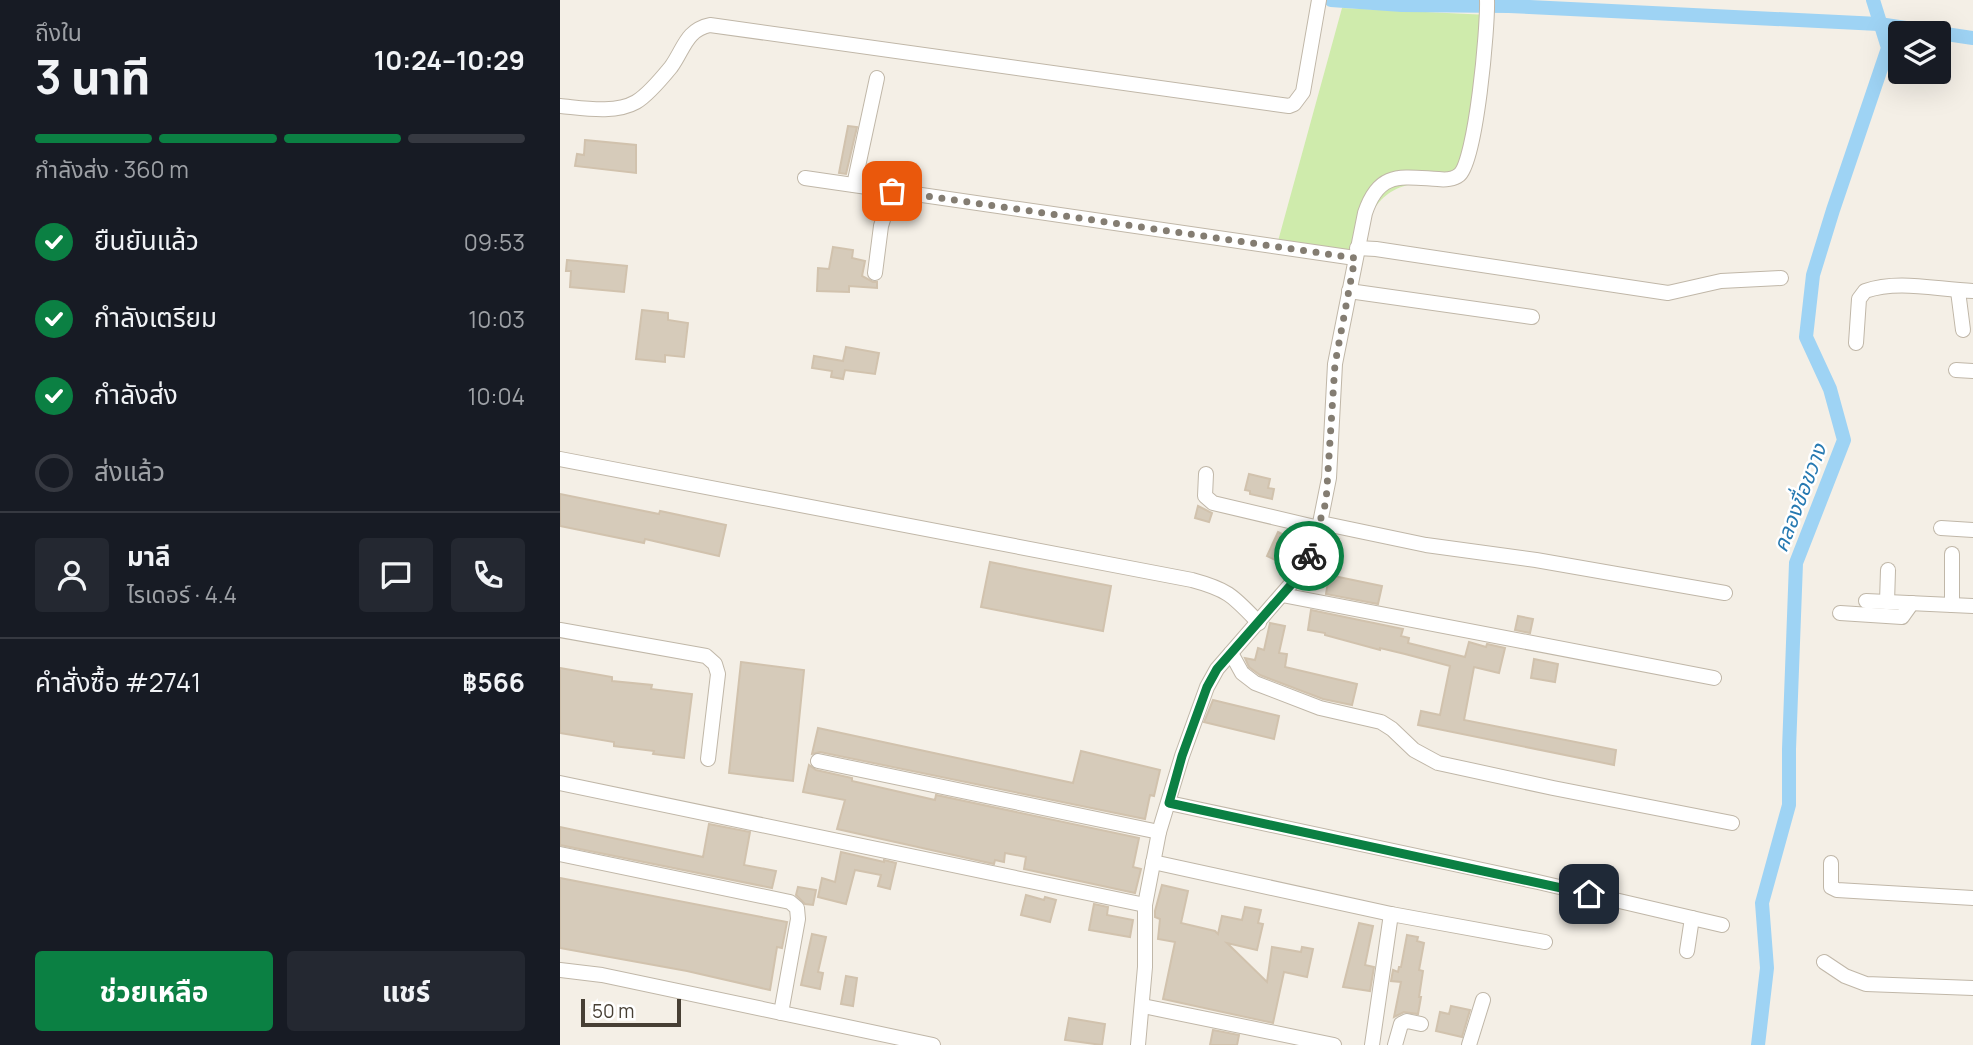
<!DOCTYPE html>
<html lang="th">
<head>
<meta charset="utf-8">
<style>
	:root { --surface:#171b24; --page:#242831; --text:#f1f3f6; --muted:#9ea1a6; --line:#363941; --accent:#0b8043 }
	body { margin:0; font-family:Manrope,"Noto Sans Thai",sans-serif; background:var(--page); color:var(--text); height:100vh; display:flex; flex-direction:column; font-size:26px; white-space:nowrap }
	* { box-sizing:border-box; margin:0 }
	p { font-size:23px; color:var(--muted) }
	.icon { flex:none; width:38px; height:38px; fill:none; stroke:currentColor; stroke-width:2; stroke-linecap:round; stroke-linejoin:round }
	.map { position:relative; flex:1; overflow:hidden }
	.details { display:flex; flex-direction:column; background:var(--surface); width:560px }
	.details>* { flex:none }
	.tools { position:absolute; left:1328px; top:21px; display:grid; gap:14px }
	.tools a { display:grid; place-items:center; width:63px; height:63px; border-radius:7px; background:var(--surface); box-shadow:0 7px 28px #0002; font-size:35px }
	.scale { position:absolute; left:21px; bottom:18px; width:100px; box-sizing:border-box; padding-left:7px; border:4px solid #473f34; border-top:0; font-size:19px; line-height:24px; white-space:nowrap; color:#473f34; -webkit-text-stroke:5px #fff; paint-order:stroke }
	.pin { position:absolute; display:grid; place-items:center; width:60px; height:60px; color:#fff; margin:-30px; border-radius:14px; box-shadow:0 4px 10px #0006 }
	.courier { position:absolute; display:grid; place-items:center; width:70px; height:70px; margin:-35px; border:5px solid #0b8043; border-radius:50%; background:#fff; color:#222; box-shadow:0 2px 9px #0007 }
	.overview em { font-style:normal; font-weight:700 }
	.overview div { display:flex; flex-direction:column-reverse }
	.overview { display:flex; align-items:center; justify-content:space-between; height:119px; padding:0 35px }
	h1 { font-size:46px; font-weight:700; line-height:52px }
	.bar { display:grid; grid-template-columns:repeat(4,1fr); gap:10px 7px; align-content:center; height:84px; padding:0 35px }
	.bar i { height:9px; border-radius:5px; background:var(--line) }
	.bar .current { background:var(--accent) }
	.bar p { grid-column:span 4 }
	.line { display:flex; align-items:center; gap:18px; padding:0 35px; border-top:2px solid var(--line) }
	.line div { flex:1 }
	.round { display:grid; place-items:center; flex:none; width:74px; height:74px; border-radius:7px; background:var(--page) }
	ol { padding:0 35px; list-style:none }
	li { display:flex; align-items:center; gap:21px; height:77px }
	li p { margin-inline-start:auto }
	li .icon { padding:7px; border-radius:50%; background:var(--accent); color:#fff; stroke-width:4 }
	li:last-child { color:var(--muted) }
	li i { width:38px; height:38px; border:4px solid var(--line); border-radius:50% }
	.cta { display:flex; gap:14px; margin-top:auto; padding:14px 35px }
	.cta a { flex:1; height:80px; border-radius:7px; background:var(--accent); color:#fff; font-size:28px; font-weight:700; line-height:80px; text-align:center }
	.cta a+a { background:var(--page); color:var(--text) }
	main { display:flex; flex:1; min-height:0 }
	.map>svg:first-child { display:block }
</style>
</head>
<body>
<main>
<section class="details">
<div class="overview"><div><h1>3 นาที</h1><p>ถึงใน</p></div><em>10:24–10:29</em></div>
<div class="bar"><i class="current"></i><i class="current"></i><i class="current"></i><i></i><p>กำลังส่ง · 360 m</p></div>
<ol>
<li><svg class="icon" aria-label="check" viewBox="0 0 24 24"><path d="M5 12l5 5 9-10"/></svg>ยืนยันแล้ว<p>09:53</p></li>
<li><svg class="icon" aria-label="check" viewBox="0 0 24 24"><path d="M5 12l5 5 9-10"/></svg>กำลังเตรียม<p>10:03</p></li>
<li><svg class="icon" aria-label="check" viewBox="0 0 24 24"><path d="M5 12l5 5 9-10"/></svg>กำลังส่ง<p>10:04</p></li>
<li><i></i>ส่งแล้ว</li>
</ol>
<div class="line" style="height:126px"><a class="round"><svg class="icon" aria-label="person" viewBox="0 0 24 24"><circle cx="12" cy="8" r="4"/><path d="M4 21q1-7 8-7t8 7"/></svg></a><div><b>มาลี</b><p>ไรเดอร์ · 4.4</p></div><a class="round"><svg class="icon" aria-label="chat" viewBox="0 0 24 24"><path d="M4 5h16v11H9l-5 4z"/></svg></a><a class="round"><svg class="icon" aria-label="phone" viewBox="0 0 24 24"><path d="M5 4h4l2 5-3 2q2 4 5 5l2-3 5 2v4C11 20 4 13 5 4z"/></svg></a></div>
<div class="line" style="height:91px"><div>คำสั่งซื้อ #2741</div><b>฿566</b></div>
<div class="cta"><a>ช่วยเหลือ</a><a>แชร์</a></div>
</section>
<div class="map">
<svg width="1413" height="1045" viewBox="0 0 1413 1045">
	<rect width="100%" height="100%" fill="#f4efe6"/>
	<!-- green -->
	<path fill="#cfebac" d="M782 8 929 15 903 179C867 182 826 178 810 218 804 232 802 251 799 266L715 252Z"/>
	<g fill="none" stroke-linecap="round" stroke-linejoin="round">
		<!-- canal -->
		<g stroke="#9ed3f4" stroke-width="14">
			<path d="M771 0 842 5 949 6 1319 24 1413 38"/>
			<path d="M1198 1045 1207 968 1202 903 1229 805V749L1236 563 1284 440 1270 389 1246 337 1253 275 1273 210 1328 48 1313 0"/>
		</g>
	</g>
	<!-- building -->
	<g fill="#d6cbba" stroke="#d1c2ad" stroke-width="2">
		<path d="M288 126 297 127 286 174 279 173Z"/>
		<path d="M25 140 76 145V173L15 166 17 154 24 155Z"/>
		<path d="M273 247 293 250 292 258 305 261 302 276 313 282H317V288L289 286V292L257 291 258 268 269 269Z"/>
		<path d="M7 260 67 266 64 292 10 287 11 271H6Z"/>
		<path d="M82 310 108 313V320L128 323 124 357 105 355V362L76 359Z"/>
		<path d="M286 347 319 353 315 374 285 370 283 379 271 377 272 371 252 368 254 356 283 361Z"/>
		<path d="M689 474 710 479 708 488 714 489 712 499 690 494V491L685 490Z"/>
		<path d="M0 494 99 514 100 511 166 525 159 556 85 539 84 543 0 526Z"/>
		<path d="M638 506 652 513 649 522 635 518Z"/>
		<path d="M718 532 732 539 721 563 707 556Z"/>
		<path d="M768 536 779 539 772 562 761 558Z"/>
		<path d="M430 562 551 586 543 631 421 607Z"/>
		<path d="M769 575 822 586 818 604 766 594Z"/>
		<path d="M751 610 843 629 841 636 849 638 848 643 905 657 909 642 926 647 927 644 945 648 939 673 914 667 904 720 1056 750 1054 765 858 725 861 711 880 715 890 666 845 654 820 648V650L765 635V633L748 630Z"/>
		<path d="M958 616 973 619 970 633 955 630Z"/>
		<path d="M710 623 725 626 719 653 727 654 725 667 797 684 792 705 763 699 700 675 689 667 685 658 695 660 698 648 704 650Z"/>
		<path d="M974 659 998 664 995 682 971 678Z"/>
		<path d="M181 662 244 670 233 781 169 773Z"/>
		<path d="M0 668 52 677V681L92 685 91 689 132 694 124 758 93 754 94 751 54 746V742L0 733Z"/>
		<path d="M653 700 719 716 714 739 644 722Z"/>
		<path d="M258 728 513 783 521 751 600 770 594 796 590 795 585 819 260 752 252 754Z"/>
		<path d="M249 765 256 770 292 778V781L375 800 376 795 579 838 573 867 581 869 575 893 464 869 466 857 445 853 444 862 435 860 434 864 277 829 285 800 243 792Z"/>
		<path d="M149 824 190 832 184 865 216 871 212 888 0 845V827L143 857Z"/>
		<path d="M281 852 324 862V860L336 863 330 889 318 886 321 875 295 870 286 904 258 897 262 878 275 882Z"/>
		<path d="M0 878 227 922 222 948 217 947 210 990 127 971 0 948Z"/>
		<path d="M602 885 628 891 621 923 655 931 658 934 662 916 682 920 685 907 701 910 698 923 703 924 697 950 667 943 707 982 712 947 741 952 742 947 753 949 747 977 724 972 713 1023 603 999 615 942 598 939 600 919 595 917V911Z"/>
		<path d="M238 887 256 890 253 905 245 904 236 895Z"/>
		<path d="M466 895 484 900 485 897 496 900 490 922 461 915Z"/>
		<path d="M534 904 548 907 547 915 573 920 570 937 529 930Z"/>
		<path d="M799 923 813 926 805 965 814 967 810 991 783 987Z"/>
		<path d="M252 934 266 937 258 972 263 973 260 989 241 985Z"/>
		<path d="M847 935 858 937 857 941 864 943 859 970 863 971 859 997H861L858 1014 844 1012 834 1017 841 982 831 981 833 970 838 972 839 967H841Z"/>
		<path d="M286 976 297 978 293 1006 281 1004Z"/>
		<path d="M891 1006 910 1010 902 1037 876 1031 880 1012 889 1014Z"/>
		<path d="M509 1018 545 1024 542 1045 505 1040Z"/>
		<path d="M653 1030 679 1035 677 1045H650Z"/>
	</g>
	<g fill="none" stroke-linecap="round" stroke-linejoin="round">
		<defs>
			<g id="street">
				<path d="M0 106C23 108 55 114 76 102 88 95 102 78 111 67 124 49 126 30 150 25L729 106 734 104 743 92 759 0"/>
				<path d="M245 178 795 258"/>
				<path d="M294 185 317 78"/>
				<path d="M797 248 816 249 1108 293 1161 281 1221 278"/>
				<path d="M315 273 321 226 332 191"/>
				<path d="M789 291 972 317"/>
				<path d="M1398 291 1403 330"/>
				<path d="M1296 343 1299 299 1305 291C1339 279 1378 290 1413 291"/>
				<path d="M1396 370 1413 371"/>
				<path d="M0 459 632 580C669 590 673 596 699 623"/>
				<path d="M646 474 645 496 653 503 759 528"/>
				<path d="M761 523 866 545 976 560 1165 593"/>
				<path d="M1381 528 1413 530"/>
				<path d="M1392 554V605"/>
				<path d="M722 595 1154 678"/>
				<path d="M1306 601 1413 606"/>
				<path d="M1327 602 1328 570"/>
				<path d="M1280 613 1342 617 1352 603"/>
				<path d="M0 630 146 656 155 664 158 674 148 759"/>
				<path d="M671 653 682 673 695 683 760 708 821 722 832 729 854 750 878 763 993 788 1172 823"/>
				<path d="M258 761 599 832"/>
				<path d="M0 783 585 905"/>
				<path d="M609 803 978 882 1162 925"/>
				<path d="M0 854 230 902 237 908 238 919 221 1013"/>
				<path d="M593 862 831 914 985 942"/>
				<path d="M1271 863V887L1277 890 1413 898"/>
				<path d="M1127 951 1132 918"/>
				<path d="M1264 962 1285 976 1306 984 1413 988"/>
				<path d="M0 970 42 975 373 1045"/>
				<path d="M583 1006 774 1045"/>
				<path d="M578 1045 585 967V905L599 832 622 756 647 687 657 669 737 577 746 564 759 528 769 478 775 364 805 213C819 171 840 177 878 179 885 180 894 179 899 175 916 162 928 26 927 0"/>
				<path d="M812 1045 831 914"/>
				<path d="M835 1045 841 1024 847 1021 861 1024"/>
				<path d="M909 1045 923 1000"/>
			</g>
		</defs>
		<!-- street casing -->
		<use href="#street" stroke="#c0b7a8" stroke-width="16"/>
		<!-- street -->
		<use href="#street" stroke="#fff" stroke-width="14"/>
	</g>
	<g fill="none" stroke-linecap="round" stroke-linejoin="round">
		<!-- done -->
		<path stroke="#847d72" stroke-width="7" stroke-dasharray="0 12.6" d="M332 191 795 258 775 364 766 502 749 556"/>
		<!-- route -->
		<path stroke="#0b8043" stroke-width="9" d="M749 556 737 578 657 669 647 687 622 756 609 803 1029 894"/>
	</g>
	<g text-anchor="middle" stroke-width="5" stroke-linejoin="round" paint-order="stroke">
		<!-- water labels -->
		<g font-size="21" font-style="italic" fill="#2679b1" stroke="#fff">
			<text transform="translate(1240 498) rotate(-69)" y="7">คลองขื่อขวาง</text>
		</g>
	</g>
</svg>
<div class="tools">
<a><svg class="icon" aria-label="layers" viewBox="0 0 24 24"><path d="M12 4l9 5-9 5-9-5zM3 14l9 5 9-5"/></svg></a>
</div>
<div class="scale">50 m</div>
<div class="pin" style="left:332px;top:191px;background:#ea580c"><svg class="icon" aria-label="bag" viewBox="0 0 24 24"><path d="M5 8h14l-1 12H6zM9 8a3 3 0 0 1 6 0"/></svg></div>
<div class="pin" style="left:1029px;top:894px;background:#1f2937"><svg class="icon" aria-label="home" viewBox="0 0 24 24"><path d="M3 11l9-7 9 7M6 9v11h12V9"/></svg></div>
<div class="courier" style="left:749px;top:556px"><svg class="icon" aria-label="bike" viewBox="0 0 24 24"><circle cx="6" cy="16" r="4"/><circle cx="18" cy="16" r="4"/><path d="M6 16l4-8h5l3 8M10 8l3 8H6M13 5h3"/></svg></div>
</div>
</main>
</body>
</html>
